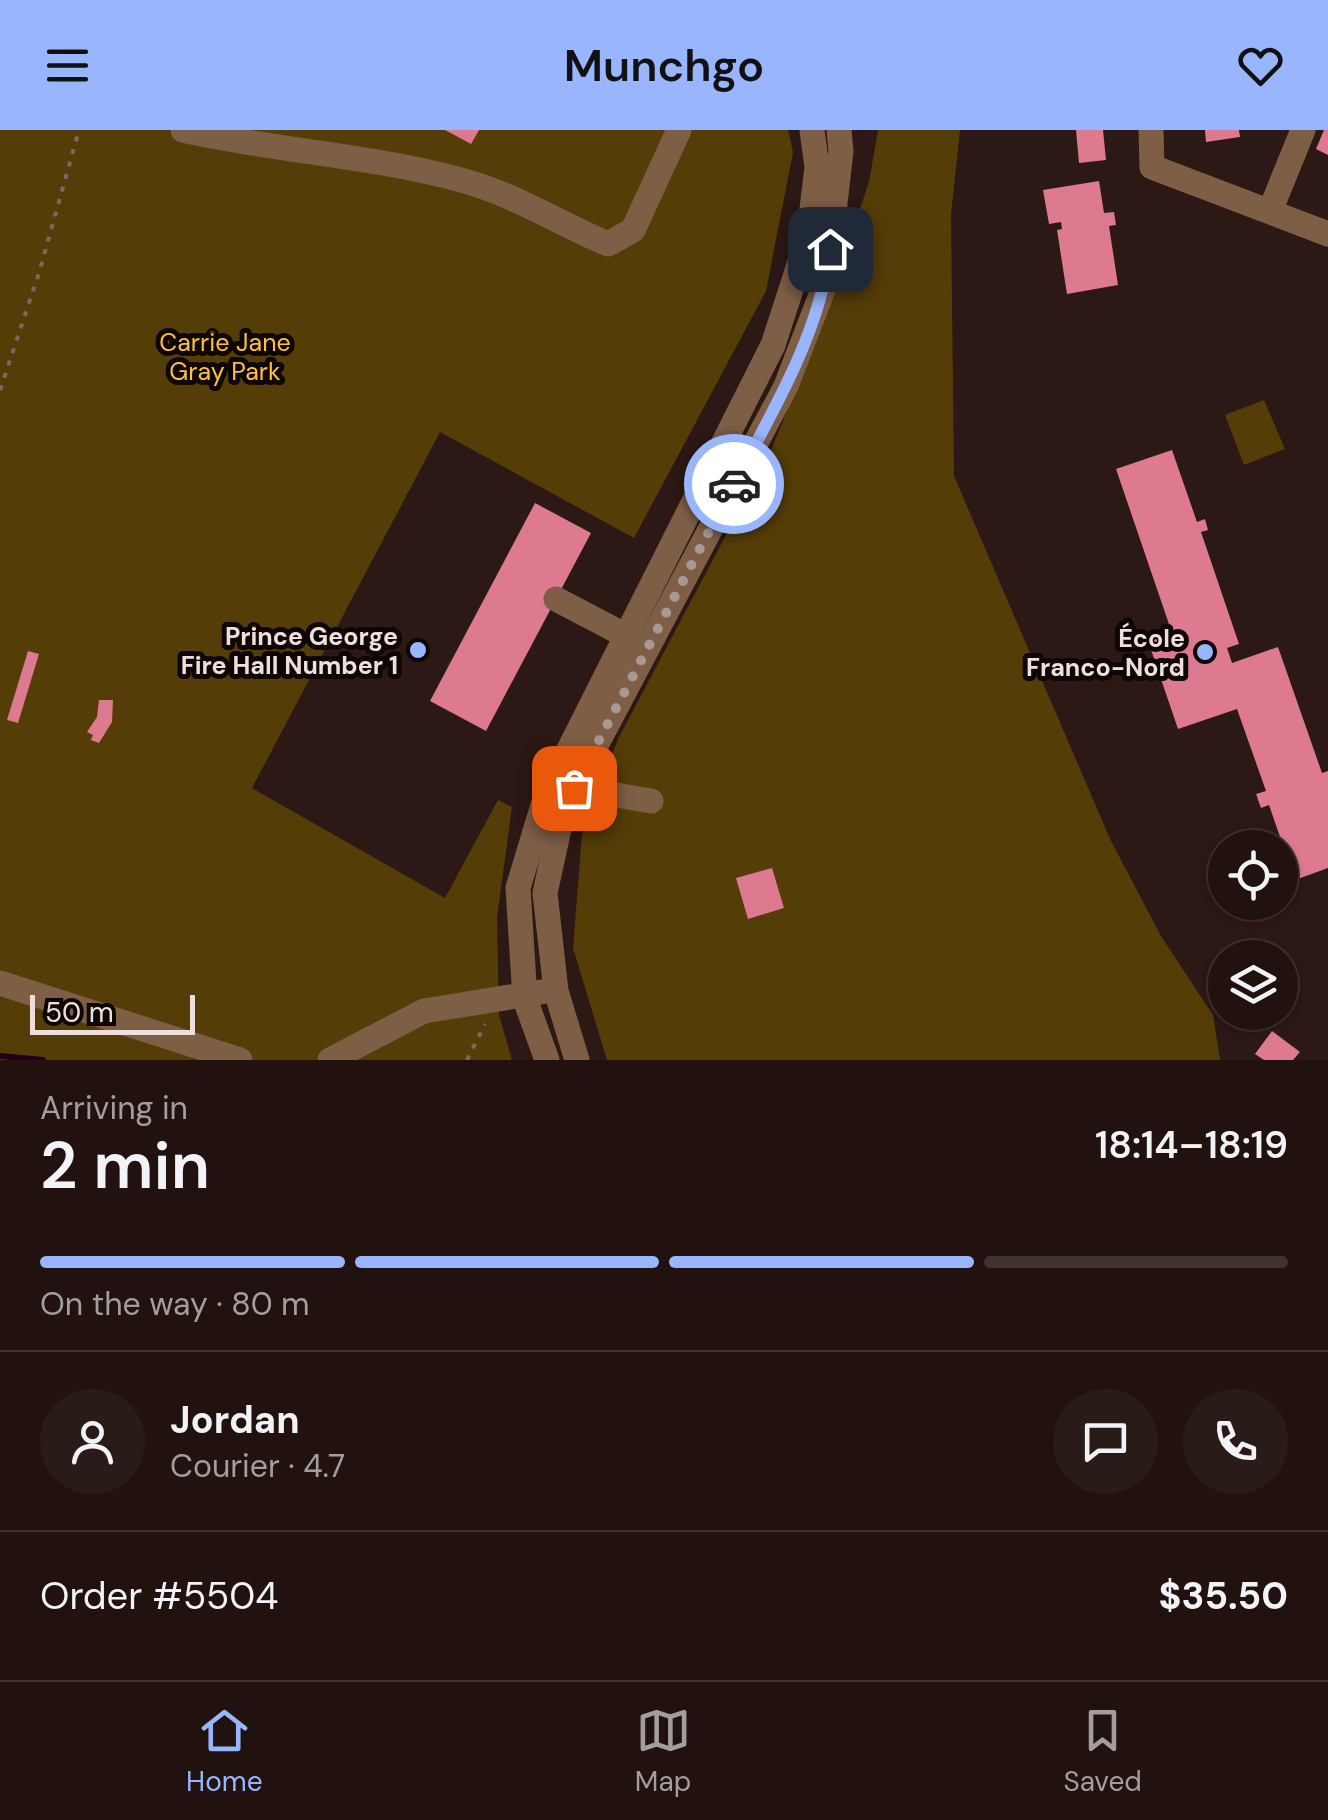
<!DOCTYPE html>
<html lang="en">
<head>
<meta charset="utf-8">
<style>
	:root { --surface:#21120f; --page:#291b18; --text:#f1f3f6; --muted:#a29e9e; --line:#3e322f; --accent:#98b5fd }
	body { margin:0; font-family:"DM Sans",sans-serif; background:var(--page); color:var(--text); height:100vh; display:flex; flex-direction:column; font-size:38px; white-space:nowrap }
	* { box-sizing:border-box; margin:0 }
	p { font-size:32px; color:var(--muted) }
	.icon { flex:none; width:55px; height:55px; fill:none; stroke:currentColor; stroke-width:2; stroke-linecap:round; stroke-linejoin:round }
	.map { position:relative; height:930px; overflow:hidden }
	.drawer { display:flex; flex-direction:column; background:var(--surface); flex:1 }
	.drawer>* { flex:none }
	.fabs { position:absolute; left:1208px; top:700px; display:grid; gap:20px }
	.fabs a { display:grid; place-items:center; width:90px; height:90px; border-radius:50%; background:var(--surface); box-shadow:0 2px 8px #0004,0 0 0 2px var(--line); font-size:50px }
	.scale { position:absolute; left:30px; bottom:25px; width:165px; box-sizing:border-box; padding-left:10px; border:5px solid #eddfdb; border-top:0; font-size:28px; line-height:35px; white-space:nowrap; color:#eddfdb; -webkit-text-stroke:8px #0e0605; paint-order:stroke }
	.pin { position:absolute; display:grid; place-items:center; width:85px; height:85px; color:#fff; margin:-42px; border-radius:20px; box-shadow:0 5px 15px #0006 }
	.courier { position:absolute; display:grid; place-items:center; width:100px; height:100px; margin:-50px; border:8px solid #98b5fd; border-radius:50%; background:#fff; color:#222; box-shadow:0 2px 12px #0007 }
	.overview em { font-style:normal; font-weight:600 }
	.overview div { display:flex; flex-direction:column-reverse }
	.overview { display:flex; align-items:center; justify-content:space-between; height:170px; padding:0 40px }
	h1 { font-size:65px; font-weight:600; line-height:75px }
	.bar { display:grid; grid-template-columns:repeat(4,1fr); gap:15px 10px; align-content:center; height:120px; padding:0 40px }
	.bar i { height:12px; border-radius:8px; background:var(--line) }
	.bar .on { background:var(--accent) }
	.bar p { grid-column:span 4 }
	.line { display:flex; align-items:center; gap:25px; padding:0 40px; border-top:2px solid var(--line) }
	.line div { flex:1 }
	.round { display:grid; place-items:center; flex:none; width:105px; height:105px; border-radius:52px; background:var(--page) }
	header { display:flex; justify-content:space-between; align-items:center; height:130px; padding:0 40px; background:var(--accent); color:#111; font-size:45px; font-weight:600 }
	.dock { display:flex; justify-content:space-around; align-items:center; height:140px; border-top:2px solid var(--line); background:var(--surface); font-size:28px; color:var(--muted) }
	.dock a { display:grid; justify-items:center; gap:5px }
	.dock .on { color:var(--accent) }
	.map>svg:first-child { display:block }
</style>
</head>
<body>
<header><svg class="icon" aria-label="menu" viewBox="0 0 24 24"><path d="M4 6h16M4 12h16M4 18h16"/></svg>Munchgo<svg class="icon" aria-label="heart" viewBox="0 0 24 24"><path d="M12 20l-8-8c-3-5 5-10 8-4 3-6 11-1 8 4z"/></svg></header>
<div class="map">
<svg width="1328" height="930" viewBox="0 0 1328 930">
	<rect width="100%" height="100%" fill="#2c1814"/>
	<!-- green -->
	<g fill="#553d08">
		<path d="M0 0H788L793 22 766 161 634 408 440 302 252 658 445 768 498 670 512 677 497 788 499 885 512 930H0Z"/>
		<path d="M878 0H960L951 84 954 346 1111 711 1161 806 1213 885 1220 930H607L573 818 582 704 618 609 771 320 817 208 869 52Z"/>
		<path d="M1264 270 1285 319 1244 335 1225 285Z"/>
	</g>
	<g fill="none" stroke-linecap="round" stroke-linejoin="round">
		<!-- stream -->
		<path stroke="#220018" stroke-width="6" d="M0 926 43 930"/>
	</g>
	<!-- building -->
	<g fill="#dd7a90">
		<path d="M445 0H479L471 14Z"/>
		<path d="M1076 0H1103L1106 30 1079 33Z"/>
		<path d="M1205 0H1239L1240 7 1206 12Z"/>
		<path d="M1324 0H1328V25L1316 19Z"/>
		<path d="M1099 51 1104 83 1114 82 1116 95 1109 96 1118 155 1067 164 1057 100 1062 99 1061 92 1049 94 1043 60Z"/>
		<path d="M1172 320 1197 392 1205 389 1208 400 1201 402 1239 514 1227 518 1232 533 1278 517 1322 643 1328 641V738L1295 750 1269 675 1261 678 1256 664 1266 661 1237 579 1178 599 1147 508 1171 500 1116 339Z"/>
		<path d="M535 373 591 403 486 601 430 571Z"/>
		<path d="M28 521 39 524 18 593 7 590Z"/>
		<path d="M99 570H113L112 592 99 613 91 610 93 605 87 602 97 587Z"/>
		<path d="M772 738 784 778 748 789 736 748Z"/>
		<path d="M1272 901 1300 922 1293 930H1264L1255 924Z"/>
	</g>
	<g fill="none" stroke-linecap="round" stroke-linejoin="round">
		<!-- path -->
		<g stroke="#796864" stroke-width="4" stroke-dasharray="5 8" stroke-linecap="butt">
			<path d="M0 260 39 143 79 0"/>
			<path d="M467 930 485 894"/>
		</g>
		<!-- minor -->
		<g stroke="#7f5e46" stroke-width="25">
			<path d="M183 0C275 21 370 25 461 50 514 64 558 93 608 114L633 100 679 0"/>
			<path d="M1151 0 1152 37 1328 104"/>
			<path d="M1270 81 1303 0"/>
			<path d="M556 469 638 512"/>
			<path d="M558 655 651 671"/>
			<path d="M0 853 240 930"/>
			<path d="M330 930 424 881 541 862"/>
			<path d="M547 930 525 869 518 758 546 665 773 215 809 104 817 37 812 0"/>
			<path d="M577 930 556 861 545 763 564 676 786 256 826 152 841 21 839 0"/>
		</g>
	</g>
	<g fill="none" stroke-linecap="round" stroke-linejoin="round">
		<!-- done -->
		<path stroke="#a99995" stroke-width="10" stroke-dasharray="0 18" d="M574 658 734 354"/>
		<!-- route -->
		<path stroke="#98b5fd" stroke-width="12" d="M734 354C773 281 820 203 830 119"/>
	</g>
	<!-- markers -->
	<g fill="#98b5fd" stroke="#0e0605" stroke-width="4">
		<circle cx="418" cy="520" r="10"/>
		<circle cx="1205" cy="522" r="10"/>
	</g>
	<g text-anchor="middle" stroke-width="10" stroke-linejoin="round" paint-order="stroke">
		<!-- park labels -->
		<g font-size="25" fill="#fec03d" stroke="#0e0605">
			<text x="225" y="221">Carrie Jane<tspan x="225" dy="29">Gray Park</tspan></text>
		</g>
		<!-- poi labels -->
		<g font-size="25" font-weight="bold" fill="#eddfdb" stroke="#0e0605" text-anchor="end">
			<text x="398" y="515">Prince George<tspan x="398" dy="29">Fire Hall Number 1</tspan></text>
			<text x="1185" y="517">École<tspan x="1185" dy="29">Franco-Nord</tspan></text>
		</g>
	</g>
</svg>
<div class="fabs">
<a><svg class="icon" aria-label="locate" viewBox="0 0 24 24"><circle cx="12" cy="12" r="6"/><path d="M12 2v4M12 18v4M2 12h4M18 12h4"/></svg></a>
<a><svg class="icon" aria-label="layers" viewBox="0 0 24 24"><path d="M12 4l9 5-9 5-9-5zM3 14l9 5 9-5"/></svg></a>
</div>
<div class="scale">50 m</div>
<div class="pin" style="left:574px;top:658px;background:#ea580c"><svg class="icon" aria-label="bag" viewBox="0 0 24 24"><path d="M5 8h14l-1 12H6zM9 8a3 3 0 0 1 6 0"/></svg></div>
<div class="pin" style="left:830px;top:119px;background:#1f2937"><svg class="icon" aria-label="home" viewBox="0 0 24 24"><path d="M3 11l9-7 9 7M6 9v11h12V9"/></svg></div>
<div class="courier" style="left:734px;top:354px"><svg class="icon" aria-label="car" viewBox="0 0 24 24"><path d="M5 17H2v-5l4-1 3-4h7l3 4 3 1v5h-3M9 17h6M6 11h13"/><circle cx="7" cy="17" r="2"/><circle cx="17" cy="17" r="2"/></svg></div>
</div>
<section class="drawer">
<div class="overview"><div><h1>2 min</h1><p>Arriving in</p></div><em>18:14–18:19</em></div>
<div class="bar"><i class="on"></i><i class="on"></i><i class="on"></i><i></i><p>On the way · 80 m</p></div>
<div class="line" style="height:180px"><a class="round"><svg class="icon" aria-label="person" viewBox="0 0 24 24"><circle cx="12" cy="8" r="4"/><path d="M4 21q1-7 8-7t8 7"/></svg></a><div><b>Jordan</b><p>Courier · 4.7</p></div><a class="round"><svg class="icon" aria-label="chat" viewBox="0 0 24 24"><path d="M4 5h16v11H9l-5 4z"/></svg></a><a class="round"><svg class="icon" aria-label="phone" viewBox="0 0 24 24"><path d="M5 4h4l2 5-3 2q2 4 5 5l2-3 5 2v4C11 20 4 13 5 4z"/></svg></a></div>
<div class="line" style="height:130px"><div>Order #5504</div><b>$35.50</b></div>
</section>
<nav class="dock">
<a class="on"><svg class="icon" aria-label="home" viewBox="0 0 24 24"><path d="M3 11l9-7 9 7M6 9v11h12V9"/></svg>Home</a>
<a><svg class="icon" aria-label="map" viewBox="0 0 24 24"><path d="M3 6l6-2 6 2 6-2v14l-6 2-6-2-6 2zM9 4v14M15 6v14"/></svg>Map</a>
<a><svg class="icon" aria-label="saved" viewBox="0 0 24 24"><path d="M7 4h10v16l-5-4-5 4z"/></svg>Saved</a>
</nav>
</body>
</html>
